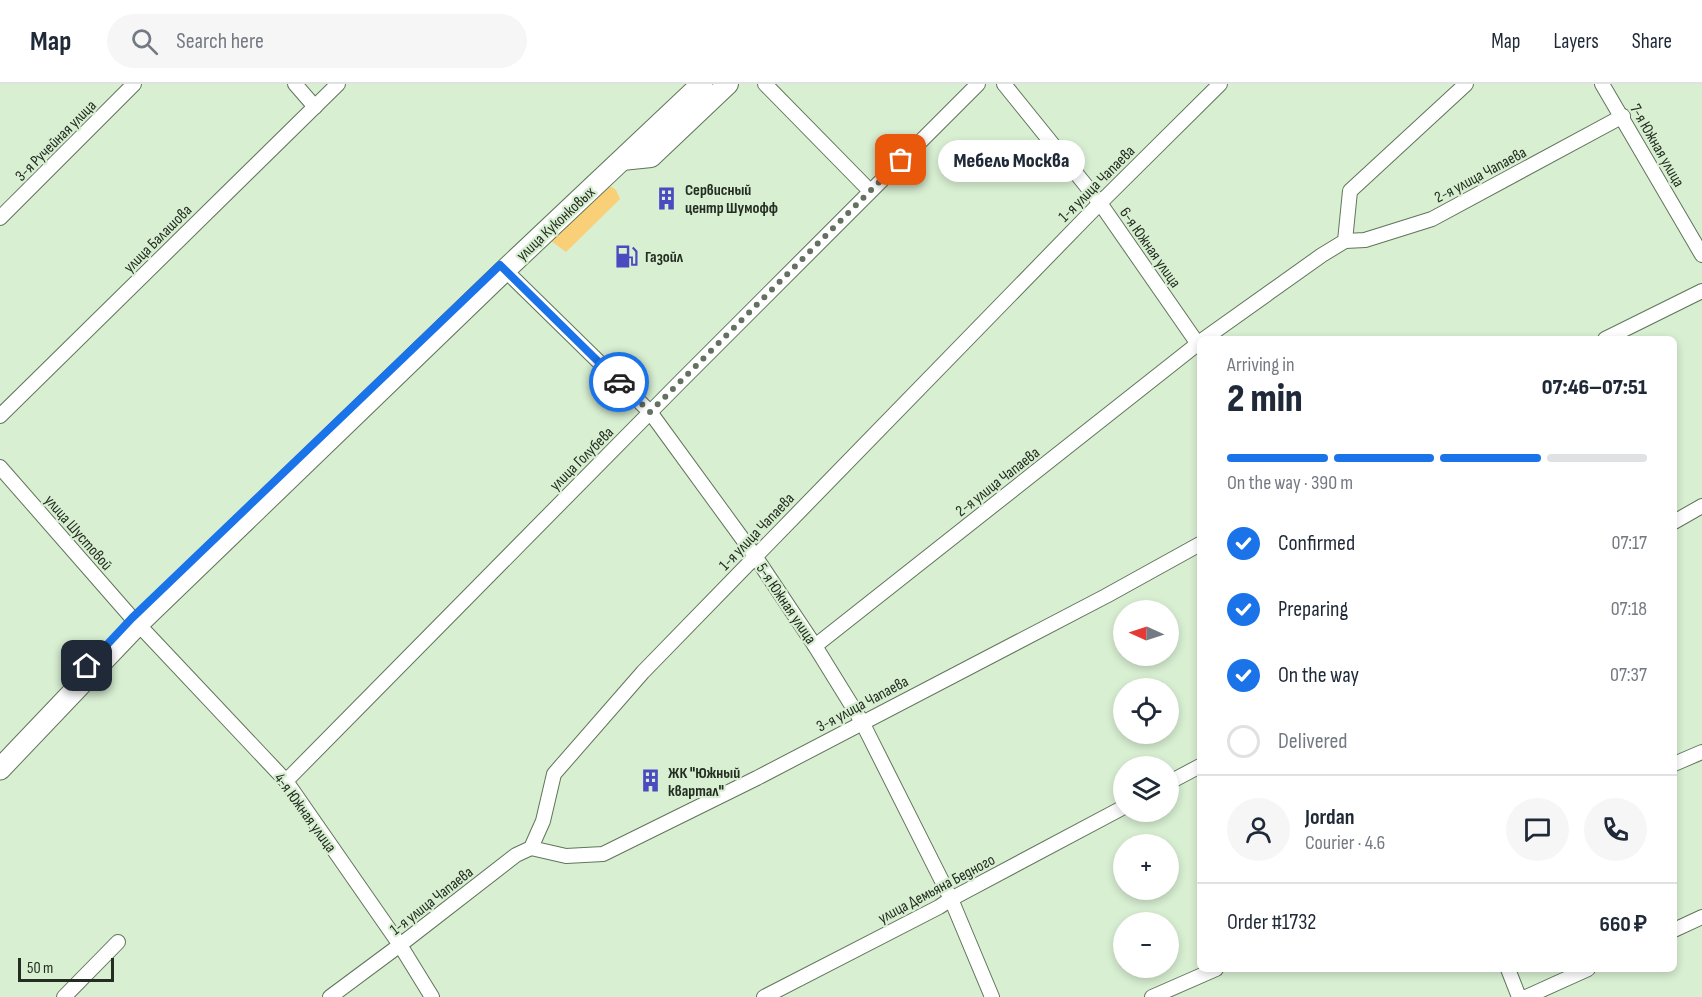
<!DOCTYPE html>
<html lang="en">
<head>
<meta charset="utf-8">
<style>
	:root { --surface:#fff; --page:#f6f6f7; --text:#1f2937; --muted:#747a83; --line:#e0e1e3; --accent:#1a73e8 }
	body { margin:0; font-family:"Sofia Sans Condensed",sans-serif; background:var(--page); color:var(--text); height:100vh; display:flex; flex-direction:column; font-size:22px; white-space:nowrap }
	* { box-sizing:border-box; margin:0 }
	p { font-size:20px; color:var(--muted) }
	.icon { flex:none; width:33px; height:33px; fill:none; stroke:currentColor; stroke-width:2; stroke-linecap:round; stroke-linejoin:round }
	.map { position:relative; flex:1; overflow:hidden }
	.drawer { position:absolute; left:1197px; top:252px; width:480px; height:636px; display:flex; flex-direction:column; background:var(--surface); border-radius:9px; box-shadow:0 3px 9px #0003 }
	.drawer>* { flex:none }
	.needle { width:39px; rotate:273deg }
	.tools { position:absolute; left:1113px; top:516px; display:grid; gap:12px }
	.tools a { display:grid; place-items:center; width:66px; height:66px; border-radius:50%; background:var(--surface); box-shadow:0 3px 9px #0003; font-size:30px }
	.scale { position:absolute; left:18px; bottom:15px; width:96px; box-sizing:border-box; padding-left:6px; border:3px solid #242d22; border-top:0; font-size:16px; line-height:21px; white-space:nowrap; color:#242d22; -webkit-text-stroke:4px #d8efd2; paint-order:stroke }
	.pin { position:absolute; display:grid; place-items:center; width:51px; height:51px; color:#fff; margin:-26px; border-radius:12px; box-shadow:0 3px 9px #0006 }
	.courier { position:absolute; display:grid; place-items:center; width:60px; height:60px; margin:-30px; border:4px solid #1a73e8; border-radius:50%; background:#fff; color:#222; box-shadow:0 2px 8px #0007 }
	.bubble { position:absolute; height:42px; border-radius:21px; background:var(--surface); box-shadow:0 3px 9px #0003; font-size:20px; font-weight:800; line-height:42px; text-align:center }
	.overview em { font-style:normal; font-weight:800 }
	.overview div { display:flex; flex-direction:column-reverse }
	.overview { display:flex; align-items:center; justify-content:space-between; height:102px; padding:0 30px }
	h1 { font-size:39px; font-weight:800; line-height:45px }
	.bar { display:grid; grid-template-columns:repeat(4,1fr); gap:9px 6px; align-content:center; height:72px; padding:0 30px }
	.bar i { height:8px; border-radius:4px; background:var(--line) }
	.bar .selected { background:var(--accent) }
	.bar p { grid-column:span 4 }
	.line { display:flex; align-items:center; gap:15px; padding:0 30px; border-top:2px solid var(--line) }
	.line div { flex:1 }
	.round { display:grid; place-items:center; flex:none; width:63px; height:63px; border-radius:32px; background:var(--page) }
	ol { padding:0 30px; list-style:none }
	li { display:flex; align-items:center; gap:18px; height:66px }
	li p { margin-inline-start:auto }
	li .icon { padding:6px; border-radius:50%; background:var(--accent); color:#fff; stroke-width:4 }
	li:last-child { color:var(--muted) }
	li i { width:33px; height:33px; border:3px solid var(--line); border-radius:50% }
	header { display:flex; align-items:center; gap:36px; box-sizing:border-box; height:84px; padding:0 30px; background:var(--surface); border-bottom:2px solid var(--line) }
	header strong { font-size:28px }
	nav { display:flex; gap:33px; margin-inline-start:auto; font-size:21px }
	.search { width:420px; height:54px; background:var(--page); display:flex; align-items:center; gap:15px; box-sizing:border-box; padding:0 21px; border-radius:33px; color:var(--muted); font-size:22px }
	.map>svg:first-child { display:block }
</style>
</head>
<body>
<header>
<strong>Map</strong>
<div class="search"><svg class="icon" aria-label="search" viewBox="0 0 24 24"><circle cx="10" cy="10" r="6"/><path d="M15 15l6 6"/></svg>Search here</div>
<nav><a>Map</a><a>Layers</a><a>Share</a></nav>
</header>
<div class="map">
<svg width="1702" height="913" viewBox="0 0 1702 913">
	<rect width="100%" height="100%" fill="#d8efd2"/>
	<!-- green -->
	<path fill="#f9d077" d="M612 103 616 106 620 115 566 168 551 157 604 104Z"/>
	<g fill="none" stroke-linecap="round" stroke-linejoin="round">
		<defs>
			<g id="street">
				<path d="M295 0 315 23"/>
				<path d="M765 0 870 107"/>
				<path d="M1004 0 1100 119 1200 263"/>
				<path d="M1602 0 1702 171"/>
				<path d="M0 134 134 0"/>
				<path d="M1345 157 1350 107 1466 0"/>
				<path d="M505 186 650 328 755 472 815 562 862 638 951 815 992 913"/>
				<path d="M1204 255 1322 171 1345 157 1365 156 1432 135 1623 32"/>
				<path d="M1605 255 1702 207"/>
				<path d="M0 332 338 0"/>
				<path d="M0 383 132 534"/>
				<path d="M1674 438 1702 422"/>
				<path d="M138 540 286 697 400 861 432 913"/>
				<path d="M815 562 1200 258"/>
				<path d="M1674 680 1702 668"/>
				<path d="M286 697 680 298 978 0"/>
				<path d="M1168 699 1200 682"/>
				<path d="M531 764 566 772 603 770 757 694 1106 512 1200 460"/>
				<path d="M1674 846 1702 833"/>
				<path d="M1508 885 1519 913"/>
				<path d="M64 913 118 858"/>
				<path d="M330 913 400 861 516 771 531 764 543 737 554 690 643 588 1100 119 1220 0"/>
				<path d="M764 913 939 823 951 815 1124 723"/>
				<path d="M1152 913 1216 885"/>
				<path d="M1526 913 1588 885"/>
			</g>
			<path id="secondary" d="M622 76 651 73 728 0"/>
			<path id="primary" d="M0 685 138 540 505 186 702 0"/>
		</defs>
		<!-- street casing -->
		<use href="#street" stroke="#60755b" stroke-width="16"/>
		<!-- secondary casing -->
		<use href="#secondary" stroke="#60755b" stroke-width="22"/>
		<!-- primary casing -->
		<use href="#primary" stroke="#60755b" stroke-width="23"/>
		<!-- street -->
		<use href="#street" stroke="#fff" stroke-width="14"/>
		<!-- secondary -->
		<use href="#secondary" stroke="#fff" stroke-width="20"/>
		<!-- primary -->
		<use href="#primary" stroke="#fff" stroke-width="21"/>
	</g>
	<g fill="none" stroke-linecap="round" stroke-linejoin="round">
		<!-- done -->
		<path stroke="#637160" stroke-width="6" stroke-dasharray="0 10.8" d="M619 298 650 328 901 76"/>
		<!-- route -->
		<path stroke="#1a73e8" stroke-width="8" d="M87 582 132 534 500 181 619 298"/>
	</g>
	<!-- icons -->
	<defs>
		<symbol id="building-bare" viewBox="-9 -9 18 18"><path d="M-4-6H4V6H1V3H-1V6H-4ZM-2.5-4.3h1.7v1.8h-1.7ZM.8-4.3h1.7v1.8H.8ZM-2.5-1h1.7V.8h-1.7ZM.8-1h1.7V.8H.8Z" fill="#4b4ac0" stroke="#d8efd2" stroke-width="2.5" paint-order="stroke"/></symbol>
		<symbol id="fuel-bare" viewBox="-9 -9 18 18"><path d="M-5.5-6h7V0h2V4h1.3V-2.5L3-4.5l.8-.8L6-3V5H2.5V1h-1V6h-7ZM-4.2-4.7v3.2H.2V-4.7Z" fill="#4b4ac0" stroke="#d8efd2" stroke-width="2.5" paint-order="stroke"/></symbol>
	</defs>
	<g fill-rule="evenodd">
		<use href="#building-bare" x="650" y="98" width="33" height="33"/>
		<use href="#fuel-bare" x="610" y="156" width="33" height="33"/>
		<use href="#building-bare" x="634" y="680" width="33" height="33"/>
	</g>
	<g text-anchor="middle" stroke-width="4.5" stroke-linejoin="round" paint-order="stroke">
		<!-- street labels -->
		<g font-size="16" fill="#242d22" stroke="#d8efd2">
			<text transform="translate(55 56) rotate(-45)" y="6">3-я Ручейная улица</text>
			<text transform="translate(1658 61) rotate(60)" y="6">7-я Южная улица</text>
			<text transform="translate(1480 90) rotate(-28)" y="6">2-я улица Чапаева</text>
			<text transform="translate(1096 99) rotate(-45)" y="6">1-я улица Чапаева</text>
			<text transform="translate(555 139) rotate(-43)" y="6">улица Куконковых</text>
			<text transform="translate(157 154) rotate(-45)" y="6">улица Балашова</text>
			<text transform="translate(1151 163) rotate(55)" y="6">6-я Южная улица</text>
			<text transform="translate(581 374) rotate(-45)" y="6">улица Голубева</text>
			<text transform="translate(997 397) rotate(-38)" y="6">2-я улица Чапаева</text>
			<text transform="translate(756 447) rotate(-46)" y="6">1-я улица Чапаева</text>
			<text transform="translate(79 448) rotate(49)" y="6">улица Шустовой</text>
			<text transform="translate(787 519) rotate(56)" y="6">5-я Южная улица</text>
			<text transform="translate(862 619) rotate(-28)" y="6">3-я улица Чапаева</text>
			<text transform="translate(306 728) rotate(54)" y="6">4-я Южная улица</text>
			<text transform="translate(936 804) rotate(-28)" y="6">улица Демьяна Бедного</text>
			<text transform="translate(431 816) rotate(-38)" y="6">1-я улица Чапаева</text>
		</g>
		<!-- poi labels -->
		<g font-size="16" font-weight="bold" fill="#242d22" stroke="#d8efd2" text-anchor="start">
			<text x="685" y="111">Сервисный<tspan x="685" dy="18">центр Шумофф</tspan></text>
			<text x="645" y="178">Газойл</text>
			<text x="668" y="694">ЖК "Южный<tspan x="668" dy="18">квартал"</tspan></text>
		</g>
	</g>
</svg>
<div class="tools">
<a><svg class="needle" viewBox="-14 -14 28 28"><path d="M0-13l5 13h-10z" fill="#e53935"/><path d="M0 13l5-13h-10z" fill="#747a83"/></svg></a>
<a><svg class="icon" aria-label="locate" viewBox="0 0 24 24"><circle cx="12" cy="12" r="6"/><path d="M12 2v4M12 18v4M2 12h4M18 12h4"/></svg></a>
<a><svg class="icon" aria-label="layers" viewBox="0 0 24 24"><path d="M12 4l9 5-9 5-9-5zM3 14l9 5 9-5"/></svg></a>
<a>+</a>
<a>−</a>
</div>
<div class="scale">50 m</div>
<div class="pin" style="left:901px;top:76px;background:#ea580c"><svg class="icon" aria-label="bag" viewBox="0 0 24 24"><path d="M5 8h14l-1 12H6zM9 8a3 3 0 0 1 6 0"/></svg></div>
<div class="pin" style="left:87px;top:582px;background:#1f2937"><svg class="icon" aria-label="home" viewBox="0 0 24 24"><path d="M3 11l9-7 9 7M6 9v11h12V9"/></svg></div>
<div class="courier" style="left:619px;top:298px"><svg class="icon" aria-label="car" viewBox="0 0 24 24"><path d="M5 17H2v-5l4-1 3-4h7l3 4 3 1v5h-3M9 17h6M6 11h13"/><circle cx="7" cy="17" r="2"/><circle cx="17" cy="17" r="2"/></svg></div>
<div class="bubble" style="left:938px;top:56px;width:147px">Мебель Москва</div>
<section class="drawer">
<div class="overview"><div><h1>2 min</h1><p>Arriving in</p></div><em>07:46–07:51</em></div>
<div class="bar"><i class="selected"></i><i class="selected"></i><i class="selected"></i><i></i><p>On the way · 390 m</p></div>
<ol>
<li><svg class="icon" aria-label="check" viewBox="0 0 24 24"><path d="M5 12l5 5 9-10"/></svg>Confirmed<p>07:17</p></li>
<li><svg class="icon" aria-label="check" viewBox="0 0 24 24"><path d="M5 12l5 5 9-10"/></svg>Preparing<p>07:18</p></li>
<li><svg class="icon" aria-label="check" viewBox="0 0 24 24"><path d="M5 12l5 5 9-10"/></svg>On the way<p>07:37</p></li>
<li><i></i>Delivered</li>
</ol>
<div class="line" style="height:108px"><a class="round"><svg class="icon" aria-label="person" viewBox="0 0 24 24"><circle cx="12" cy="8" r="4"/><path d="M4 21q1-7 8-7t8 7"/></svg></a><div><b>Jordan</b><p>Courier · 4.6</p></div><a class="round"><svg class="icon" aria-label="chat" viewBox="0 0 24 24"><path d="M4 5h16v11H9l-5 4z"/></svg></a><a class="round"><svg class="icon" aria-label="phone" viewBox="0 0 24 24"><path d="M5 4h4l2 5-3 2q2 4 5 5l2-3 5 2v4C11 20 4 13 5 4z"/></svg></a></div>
<div class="line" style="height:78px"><div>Order #1732</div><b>660 ₽</b></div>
</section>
</div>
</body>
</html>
